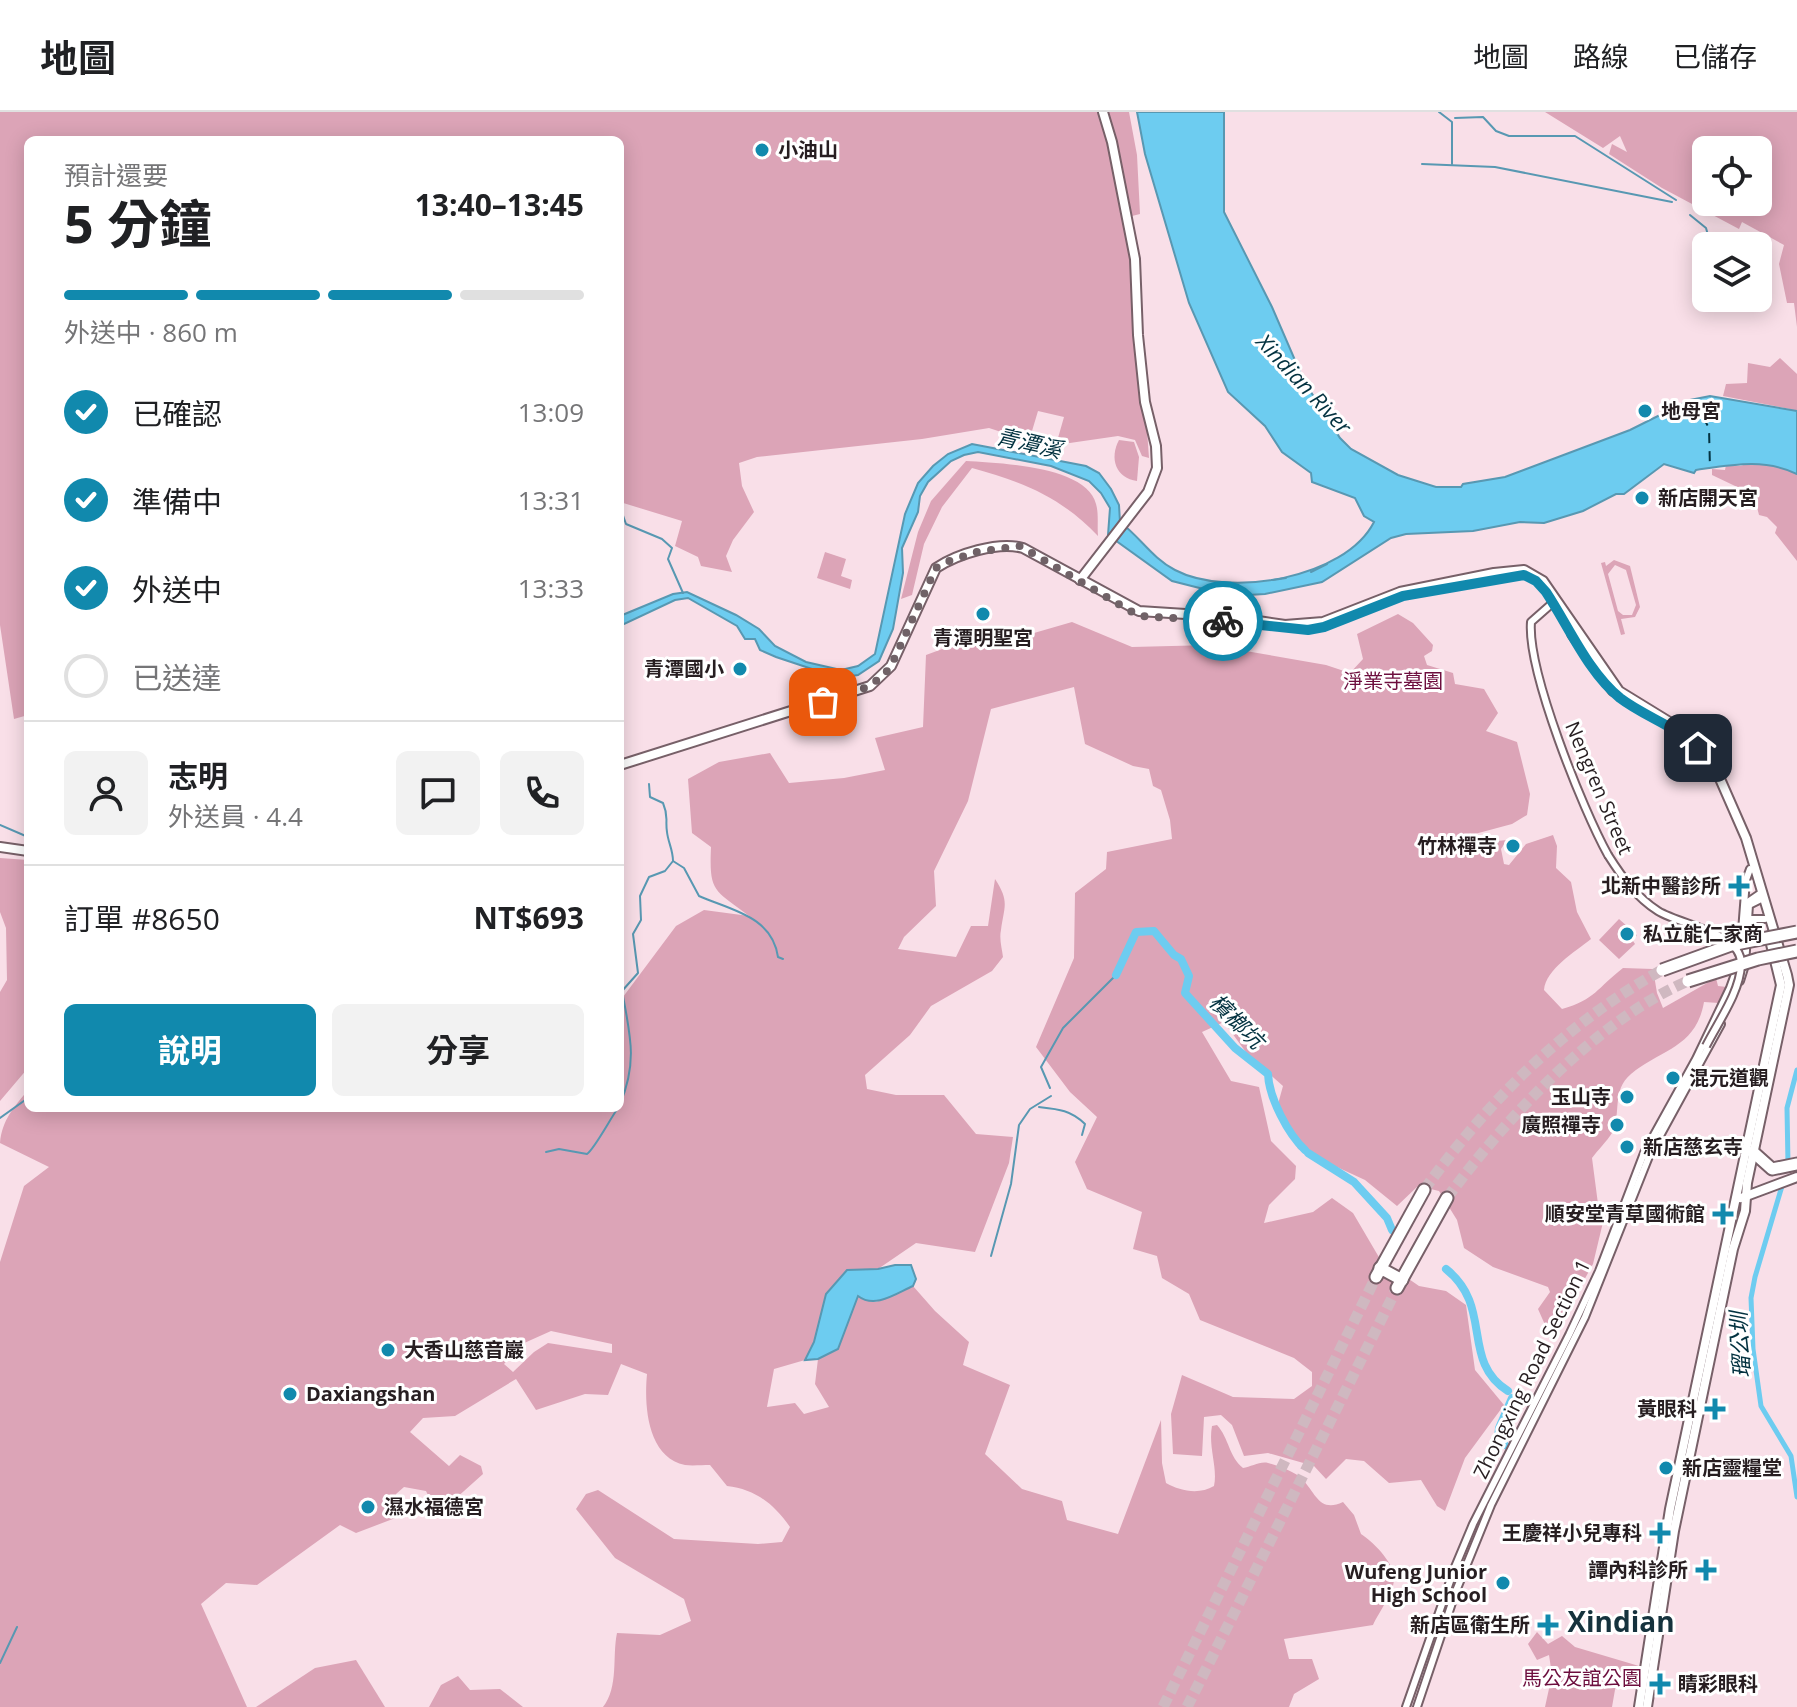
<!DOCTYPE html>
<html lang="zh-TW">
<head>
<meta charset="utf-8">
<style>
	:root { --surface:#fff; --page:#f2f2f2; --text:#202124; --muted:#757577; --line:#e0e0e0; --accent:#1189ad }
	body { margin:0; font-family:"Open Sans","Noto Sans TC",sans-serif; background:var(--page); color:var(--text); height:100vh; display:flex; flex-direction:column; font-size:30px; white-space:nowrap }
	* { box-sizing:border-box; margin:0 }
	p { font-size:26px; color:var(--muted) }
	.icon { flex:none; width:44px; height:44px; fill:none; stroke:currentColor; stroke-width:2; stroke-linecap:round; stroke-linejoin:round }
	.map { position:relative; flex:1; overflow:hidden }
	.details { position:absolute; left:24px; top:24px; width:600px; height:976px; display:flex; flex-direction:column; background:var(--surface); border-radius:12px; box-shadow:0 4px 20px #0003 }
	.details>* { flex:none }
	.controls { position:absolute; left:1692px; top:24px; display:grid; gap:16px }
	.controls a { display:grid; place-items:center; width:80px; height:80px; border-radius:12px; background:var(--surface); box-shadow:0 4px 20px #0003; font-size:40px }
	.pin { position:absolute; display:grid; place-items:center; width:68px; height:68px; color:#fff; margin:-34px; border-radius:16px; box-shadow:0 4px 12px #0006 }
	.courier { position:absolute; display:grid; place-items:center; width:80px; height:80px; margin:-40px; border:6px solid #1189ad; border-radius:50%; background:#fff; color:#222; box-shadow:0 2px 10px #0007 }
	.head em { font-style:normal; font-weight:700 }
	.head div { display:flex; flex-direction:column-reverse }
	.head { display:flex; align-items:center; justify-content:space-between; height:136px; padding:0 40px }
	h1 { font-size:52px; font-weight:700; line-height:60px }
	.bar { display:grid; grid-template-columns:repeat(4,1fr); gap:12px 8px; align-content:center; height:96px; padding:0 40px }
	.bar i { height:10px; border-radius:6px; background:var(--line) }
	.bar .selected { background:var(--accent) }
	.bar p { grid-column:span 4 }
	.line { display:flex; align-items:center; gap:20px; padding:0 40px; border-top:2px solid var(--line) }
	.line div { flex:1 }
	.round { display:grid; place-items:center; flex:none; width:84px; height:84px; border-radius:12px; background:var(--page) }
	ol { padding:0 40px; list-style:none }
	li { display:flex; align-items:center; gap:24px; height:88px }
	li p { margin-inline-start:auto }
	li .icon { padding:8px; border-radius:50%; background:var(--accent); color:#fff; stroke-width:4 }
	li:last-child { color:var(--muted) }
	li i { width:44px; height:44px; border:4px solid var(--line); border-radius:50% }
	.cta { display:flex; gap:16px; margin-top:auto; padding:16px 40px }
	.cta a { flex:1; height:92px; border-radius:12px; background:var(--accent); color:#fff; font-size:32px; font-weight:700; line-height:92px; text-align:center }
	.cta a+a { background:var(--page); color:var(--text) }
	header { display:flex; align-items:center; gap:48px; box-sizing:border-box; height:112px; padding:0 40px; background:var(--surface); border-bottom:2px solid var(--line) }
	header strong { font-size:38px }
	nav { display:flex; gap:44px; margin-inline-start:auto; font-size:28px }
	.map>svg:first-child { display:block }
</style>
</head>
<body>
<header>
<strong>地圖</strong>
<nav><a>地圖</a><a>路線</a><a>已儲存</a></nav>
</header>
<div class="map">
<svg width="1797" height="1595" viewBox="0 0 1797 1595">
	<rect width="100%" height="100%" fill="#f9dfe8"/>
	<!-- green -->
	<g fill="#dca4b7" fill-rule="evenodd">
		<path d="M0 0H1129L1137 43 1140 102 1124 106 1135 152 1149 346 1142 344 1135 328 1118 324 1056 333 1064 305 1038 299 1029 329 989 316 922 327 757 345 739 351 742 374 754 400 733 428 726 444 732 460 701 454 698 445 675 434 682 409 620 390V28H28V603L14 607 0 513Z"/>
		<path d="M1545 0H1797V215L1794 191H1787L1779 152 1784 133 1742 110 1739 117 1662 76 1609 42 1612 32 1627 40 1620 24 1603 36ZM1706 38H1758V90H1706Z"/>
		<path d="M1780 246 1797 262V302L1790 297 1723 284 1726 272 1747 271 1748 251 1770 255Z"/>
		<path d="M1119 328 1134 330 1139 345 1137 369C1116 366 1109 347 1119 328Z"/>
		<path d="M966 349C998 351 1087 354 1096 392 1099 402 1097 414 1098 424 1061 385 1023 370 972 356L942 395 924 432 912 483 901 487 918 420 931 389Z"/>
		<path d="M1753 350 1780 354 1797 362V449L1775 421 1777 415 1767 405 1759 403 1754 383 1712 363V357L1725 358 1726 353 1740 354Z"/>
		<path d="M825 440 846 447 841 464 852 468 850 477 817 466Z"/>
		<path d="M1614 448 1630 454 1640 495 1635 505 1621 507 1625 522 1621 523 1601 451 1605 450 1606 454ZM1615 453 1626 458 1636 493 1632 503H1623L1618 499 1608 462Z"/>
		<path d="M1398 502 1413 511 1433 533 1432 539 1424 544 1427 553 1453 561 1455 572 1484 577 1498 601 1486 619 1517 630 1530 682 1527 703 1512 712 1471 723 1478 731 1507 728 1501 737 1504 752 1509 753 1526 732 1553 723 1557 734 1556 756 1571 770 1577 800 1591 827C1575 840 1546 857 1544 878L1562 897C1595 888 1597 876 1623 856L1653 857 1657 881 1663 896 1716 866 1718 874 1727 875 1719 891 1704 890C1696 936 1661 937 1631 962 1611 979 1622 1001 1612 1021 1607 1029 1598 1038 1592 1046L1598 1092 1604 1106 1593 1152 1557 1217 1546 1215 1538 1197 1550 1180 1548 1175 1493 1155 1464 1136 1457 1108 1439 1079 1418 1074 1397 1094 1365 1068 1298 1037 1278 992 1283 974 1248 943 1224 910 1202 920 1231 969 1259 975 1271 1029 1296 1054 1295 1067 1269 1093 1264 1111 1313 1100 1332 1086 1353 1101 1380 1147 1419 1174 1446 1179 1466 1193 1475 1258 1504 1293 1465 1346 1445 1399 1437 1394 1421 1368 1389 1371 1364 1349 1346 1347 1326 1367 1314 1354 1268 1341 1244 1344 1232 1313 1221 1303 1204 1305 1202 1344 1173 1342 1171 1302 1182 1263 1233 1285 1294 1287 1312 1274V1260L1294 1246 1200 1208 1189 1182 1162 1166 1157 1144 1133 1137 1142 1100 1087 1077 1075 1050 1097 1005 1070 980 1036 935 1074 846 1075 781 1106 757 1107 740 1172 727 1170 708 1161 678 1153 674 1149 657 1133 654 1085 632 1074 575 991 597 968 689 934 759 936 794 904 825 898 837 956 845 971 814H988L995 767C1010 790 1004 794 1001 818 999 827 1002 837 1003 845L992 859 931 894 910 923 865 963 867 977 896 983H944L976 1022 1013 1025 1009 1051 975 1140 916 1131 878 1157 847 1158 826 1182 814 1230 805 1248 774 1257 767 1295 795 1291 804 1302 829 1295 815 1272 818 1247 838 1237 858 1183 876 1190 913 1174 935 1199 969 1230 963 1253 1010 1273 985 1342 1022 1377 1062 1389 1067 1408 1118 1422 1161 1308 1162 1351 1166 1371C1180 1379 1199 1383 1214 1374 1218 1356 1208 1335 1212 1314L1217 1313C1229 1326 1229 1345 1243 1356 1251 1355 1260 1349 1268 1351 1278 1354 1296 1360 1303 1368 1316 1382 1320 1401 1343 1390L1354 1403 1361 1422C1372 1429 1395 1451 1394 1467 1394 1480 1379 1500 1373 1513L1284 1527 1289 1547H1312L1319 1567 1294 1582 1289 1595H603C619 1575 612 1544 617 1521L660 1523 691 1509 684 1487 615 1446 576 1397 586 1382 598 1378 674 1427 758 1432 782 1430 790 1415C774 1392 755 1377 727 1374L710 1353C702 1353 692 1354 685 1353 647 1345 644 1293 647 1262L621 1252 608 1283 585 1282 536 1298 516 1267 455 1304 423 1306 410 1320 449 1354 460 1343 481 1354 483 1362 445 1396 435 1398 426 1379 404 1375 396 1382 398 1405 356 1421 340 1413 257 1473 226 1471 201 1492 247 1595H0V1150L24 1074 49 1055 0 1031C2 1008 14 995 28 978V996H620V889L676 814 704 798 749 804C714 777 709 781 711 735L692 721 688 667 719 650 770 641 789 671 844 666 885 658 875 626 923 615 926 543 964 529 1034 521 1072 510 1132 535 1211 533 1326 553 1350 561 1363 547 1357 522ZM551 1219 612 1232V1241L548 1231 534 1240 513 1260 504 1252 522 1232Z"/>
		<path d="M0 746 28 748V956L0 989V880L7 868 6 816 0 800Z"/>
		<path d="M1619 807 1637 823 1633 829 1635 832 1619 847 1599 828Z"/>
		<path d="M1537 1520 1548 1532 1562 1524 1575 1535 1639 1554H1632L1630 1558 1627 1559 1625 1569 1616 1572 1612 1595H1545L1552 1563 1549 1543 1537 1548 1528 1532Z"/>
		<path d="M356 1548 385 1595H256L315 1556Z"/>
		<path d="M458 1564 470 1578 500 1577 523 1595H429L441 1573Z"/>
	</g>
	<!-- water -->
	<g fill="#6dccf0" stroke="#5898b2" stroke-width="2">
		<path d="M1137 0H1224V100L1272 195 1304 269 1340 326 1351 337 1398 363 1436 375H1461L1463 372 1505 365 1630 318 1690 288 1710 284 1797 299V362C1764 346 1731 353 1696 358L1694 361 1664 352 1624 382H1616L1583 399 1544 411 1520 410 1473 419 1406 422 1391 426 1322 470 1265 482 1231 484 1172 469 1108 423 1110 396 1101 381 1089 369 1051 354 978 340 964 343 951 349 928 370 920 384 918 400 902 436 903 461 893 517 879 549 858 563 839 566 776 545 760 538 755 527H745L737 514 688 486 675 488 620 514V504L673 482 687 480 736 503 759 517 775 534 806 550 841 558 858 554 875 542 905 402 918 371 933 354 948 342 972 332 1086 354 1099 361 1111 377 1119 393 1120 410C1140 425 1152 446 1175 458 1228 486 1345 467 1374 410L1364 404 1355 386 1312 370 1311 361 1282 340 1265 314 1228 280 1189 191 1145 42Z"/>
		<path d="M895 1153H911L916 1167 913 1174C895 1182 875 1197 858 1184L838 1237 818 1247 805 1248 814 1230 826 1182 847 1158 878 1157Z"/>
	</g>
	<g fill="none" stroke-linecap="round" stroke-linejoin="round">
		<!-- stream -->
		<g stroke="#5898b2" stroke-width="2">
			<path d="M1439 0 1452 10V52"/>
			<path d="M1455 6 1483 5 1496 19 1509 24H1575L1676 88"/>
			<path d="M1422 52 1495 55 1672 90"/>
			<path d="M1690 103 1706 116 1711 134"/>
			<path d="M620 395 626 412 662 427 672 436 668 447 683 481"/>
			<path d="M1311 460 1327 452"/>
			<path d="M1273 468 1286 466"/>
			<path d="M0 713 28 725"/>
			<path d="M673 749 684 756 699 784C731 798 772 804 778 845L783 847"/>
			<path d="M1050 976 1041 955 1063 916 1116 863"/>
			<path d="M620 992C638 950 630 922 622 879L638 861 633 822 641 808 640 784 649 765 665 759 673 749C673 738 668 730 667 720 665 707 669 705 663 691L650 685 649 672"/>
			<path d="M1039 995C1058 997 1071 998 1085 1012L1082 1023"/>
			<path d="M0 1006 28 986"/>
			<path d="M546 1040 559 1037 587 1042C595 1036 610 1007 618 996"/>
			<path d="M991 1144 1011 1072 1019 1013 1030 997 1051 984"/>
			<path d="M0 1551 17 1515"/>
		</g>
		<!-- canal -->
		<g stroke="#6dccf0" stroke-width="5">
			<path d="M1788 1052 1787 996 1797 958"/>
			<path d="M1782 1074 1755 1165 1751 1186 1753 1237 1761 1294 1791 1344 1797 1385"/>
		</g>
		<!-- river -->
		<g stroke="#6dccf0" stroke-width="8">
			<path d="M1116 863 1136 820 1154 819 1174 843 1181 847 1189 864 1185 881 1235 936 1268 962C1269 986 1288 1022 1305 1038"/>
			<path d="M1308 1041 1354 1070 1387 1106 1392 1118"/>
			<path d="M1446 1157C1494 1195 1460 1249 1508 1279"/>
			<path d="M1505 1333 1498 1326 1499 1316 1512 1286"/>
		</g>
		<!-- ferry -->
		<path stroke="#033240" stroke-width="2" stroke-dasharray="10 8" stroke-linecap="butt" d="M1694 289 1709 316 1710 357"/>
		<!-- highway-tunnel -->
		<g stroke="#cfb8c0" stroke-width="11" stroke-dasharray="11 5.5" stroke-linecap="butt">
			<path d="M1424 1078C1489 988 1565 912 1662 858"/>
			<path d="M1447 1086C1505 1007 1597 908 1688 869"/>
			<path d="M1163 1595 1376 1165"/>
			<path d="M1187 1595 1397 1176"/>
		</g>
		<defs>
			<g id="minor">
				<path d="M1556 488 1531 510C1527 559 1583 698 1608 743"/>
				<path d="M1745 792 1761 781"/>
				<path d="M1748 807H1765"/>
				<path d="M1741 832 1746 768 1750 757"/>
				<path d="M1740 869 1745 853 1749 793 1763 786"/>
				<path d="M1406 1595 1455 1455 1473 1412 1569 1223 1599 1159 1644 1041 1696 947 1730 876 1739 851"/>
				<path d="M1417 1595 1456 1479 1491 1393 1585 1205 1650 1042 1721 912"/>
			</g>
			<g id="major">
				<path d="M1080 468 1148 380 1157 356 1156 334 1145 290 1138 223 1135 147 1112 30 1103 0"/>
				<path d="M1572 522 1613 579"/>
				<path d="M620 653 870 574 891 554 936 456C957 442 998 429 1023 436L1139 499 1232 505 1285 513 1323 510 1400 480 1494 461 1524 458 1543 469 1619 579 1689 622 1710 644 1746 726 1787 863 1789 873 1747 1071 1745 1099 1733 1137 1674 1419 1647 1595"/>
				<path d="M0 735 28 739"/>
				<path d="M1741 1086 1797 1065"/>
				<path d="M1639 1595 1670 1397 1781 873 1769 824"/>
			</g>
			<g id="highway">
				<path d="M1753 1040 1772 1057 1797 1052"/>
				<path d="M1380 1156 1402 1168"/>
				<path d="M1376 1165 1424 1078"/>
				<path d="M1397 1176 1447 1086"/>
			</g>
		</defs>
		<!-- minor casing -->
		<use href="#minor" stroke="#776068" stroke-width="10"/>
		<!-- major casing -->
		<use href="#major" stroke="#776068" stroke-width="12"/>
		<!-- highway casing -->
		<use href="#highway" stroke="#776068" stroke-width="15"/>
		<!-- minor -->
		<use href="#minor" stroke="#fff" stroke-width="6"/>
		<!-- major -->
		<use href="#major" stroke="#fff" stroke-width="8"/>
		<!-- highway -->
		<use href="#highway" stroke="#fff" stroke-width="11"/>
		<defs>
			<path id="minor-bridge" d="M1608 743C1622 765 1636 785 1658 799 1682 814 1743 820 1741 853 1740 880 1718 910 1706 934"/>
			<g id="highway-bridge">
				<path d="M1662 858 1731 833 1797 820"/>
				<path d="M1688 869 1758 847 1797 839"/>
			</g>
		</defs>
		<!-- minor-bridge casing -->
		<use href="#minor-bridge" stroke="#776068" stroke-width="10" stroke-linecap="butt"/>
		<!-- highway-bridge casing -->
		<use href="#highway-bridge" stroke="#776068" stroke-width="15" stroke-linecap="butt"/>
		<!-- minor-bridge -->
		<use href="#minor-bridge" stroke="#fff" stroke-width="6"/>
		<!-- highway-bridge -->
		<use href="#highway-bridge" stroke="#fff" stroke-width="11"/>
	</g>
	<g fill="none" stroke-linecap="round" stroke-linejoin="round">
		<!-- done -->
		<path stroke="#706267" stroke-width="8" stroke-dasharray="0 14.4" d="M823 590C850 582 874 577 891 554L936 456 946 450 977 440 1020 434 1139 504 1223 509"/>
		<!-- route -->
		<path stroke="#1189ad" stroke-width="10" d="M1223 509 1308 518 1324 515 1403 484 1524 463 1536 469 1546 480C1569 515 1588 560 1620 586 1645 605 1676 614 1698 636"/>
	</g>
	<!-- markers -->
	<g fill="#1189ad" stroke="#fff" stroke-width="3">
		<circle cx="762" cy="38" r="8"/>
		<circle cx="1645" cy="299" r="8"/>
		<circle cx="1642" cy="386" r="8"/>
		<circle cx="983" cy="502" r="8"/>
		<circle cx="740" cy="557" r="8"/>
		<circle cx="1513" cy="734" r="8"/>
		<path d="M1735 762h8v8h8v8h-8v8h-8v-8h-8v-8h8z"/>
		<circle cx="1627" cy="822" r="8"/>
		<circle cx="1673" cy="966" r="8"/>
		<circle cx="1627" cy="985" r="8"/>
		<circle cx="1617" cy="1013" r="8"/>
		<circle cx="1627" cy="1035" r="8"/>
		<path d="M1719 1090h8v8h8v8h-8v8h-8v-8h-8v-8h8z"/>
		<circle cx="388" cy="1238" r="8"/>
		<circle cx="290" cy="1282" r="8"/>
		<path d="M1711 1285h8v8h8v8h-8v8h-8v-8h-8v-8h8z"/>
		<circle cx="1666" cy="1356" r="8"/>
		<circle cx="368" cy="1395" r="8"/>
		<path d="M1656 1409h8v8h8v8h-8v8h-8v-8h-8v-8h8z"/>
		<path d="M1702 1446h8v8h8v8h-8v8h-8v-8h-8v-8h8z"/>
		<circle cx="1503" cy="1471" r="8"/>
		<path d="M1544 1501h8v8h8v8h-8v8h-8v-8h-8v-8h8z"/>
		<path d="M1656 1560h8v8h8v8h-8v8h-8v-8h-8v-8h8z"/>
	</g>
	<g text-anchor="middle" stroke-width="6" stroke-linejoin="round" paint-order="stroke">
		<!-- poi labels -->
		<g font-size="20" font-weight="bold" fill="#271e21" stroke="#fff" text-anchor="start">
			<text x="778" y="45">小油山</text>
			<text x="1661" y="306">地母宮</text>
			<text x="1658" y="393">新店開天宮</text>
			<text x="983" y="533" text-anchor="middle">青潭明聖宮</text>
			<text x="724" y="564" text-anchor="end">青潭國小</text>
			<text x="1497" y="741" text-anchor="end">竹林禪寺</text>
			<text x="1721" y="781" text-anchor="end">北新中醫診所</text>
			<text x="1643" y="829">私立能仁家商</text>
			<text x="1689" y="973">混元道觀</text>
			<text x="1611" y="992" text-anchor="end">玉山寺</text>
			<text x="1601" y="1020" text-anchor="end">廣照禪寺</text>
			<text x="1643" y="1042">新店慈玄寺</text>
			<text x="1705" y="1109" text-anchor="end">順安堂青草國術館</text>
			<text x="404" y="1245">大香山慈音巖</text>
			<text x="306" y="1289">Daxiangshan</text>
			<text x="1697" y="1304" text-anchor="end">黃眼科</text>
			<text x="1682" y="1363">新店靈糧堂</text>
			<text x="384" y="1402">濕水福德宮</text>
			<text x="1642" y="1428" text-anchor="end">王慶祥小兒專科</text>
			<text x="1688" y="1465" text-anchor="end">譚內科診所</text>
			<text x="1487" y="1467" text-anchor="end">Wufeng Junior<tspan x="1487" dy="23">High School</tspan></text>
			<text x="1530" y="1520" text-anchor="end">新店區衛生所</text>
			<text x="1678" y="1579">睛彩眼科</text>
		</g>
		<!-- park labels -->
		<g font-size="20" fill="#6d0e3e" stroke="#fff">
			<text x="1393" y="576">淨業寺墓園</text>
			<text x="1582" y="1573">馬公友誼公園</text>
		</g>
		<!-- street labels -->
		<g font-size="20" fill="#271e21" stroke="#fff">
			<text transform="translate(1599 676) rotate(67)" y="7">Nengren Street</text>
			<text transform="translate(1532 1257) rotate(-64)" y="7">Zhongxing Road Section 1</text>
		</g>
		<!-- water labels -->
		<g font-size="22" font-style="italic" fill="#033240" stroke="#fff">
			<text transform="translate(1304 272) rotate(47)" y="8">Xindian River</text>
			<text transform="translate(1029 331) rotate(13)" y="8">青潭溪</text>
			<text transform="translate(1237 909) rotate(45)" y="8">檳榔坑</text>
			<text transform="translate(1740 1233) rotate(-93)" y="8">瑠公圳</text>
		</g>
		<!-- district labels -->
		<g font-size="28" font-weight="bold" fill="#15323d" stroke="#fff">
			<text x="1621" y="1520">Xindian</text>
		</g>
	</g>
</svg>
<div class="controls">
<a><svg class="icon" aria-label="locate" viewBox="0 0 24 24"><circle cx="12" cy="12" r="6"/><path d="M12 2v4M12 18v4M2 12h4M18 12h4"/></svg></a>
<a><svg class="icon" aria-label="layers" viewBox="0 0 24 24"><path d="M12 4l9 5-9 5-9-5zM3 14l9 5 9-5"/></svg></a>
</div>
<div class="pin" style="left:823px;top:590px;background:#ea580c"><svg class="icon" aria-label="bag" viewBox="0 0 24 24"><path d="M5 8h14l-1 12H6zM9 8a3 3 0 0 1 6 0"/></svg></div>
<div class="pin" style="left:1698px;top:636px;background:#1f2937"><svg class="icon" aria-label="home" viewBox="0 0 24 24"><path d="M3 11l9-7 9 7M6 9v11h12V9"/></svg></div>
<div class="courier" style="left:1223px;top:509px"><svg class="icon" aria-label="bike" viewBox="0 0 24 24"><circle cx="6" cy="16" r="4"/><circle cx="18" cy="16" r="4"/><path d="M6 16l4-8h5l3 8M10 8l3 8H6M13 5h3"/></svg></div>
<section class="details">
<div class="head"><div><h1>5 分鐘</h1><p>預計還要</p></div><em>13:40–13:45</em></div>
<div class="bar"><i class="selected"></i><i class="selected"></i><i class="selected"></i><i></i><p>外送中 · 860 m</p></div>
<ol>
<li><svg class="icon" aria-label="check" viewBox="0 0 24 24"><path d="M5 12l5 5 9-10"/></svg>已確認<p>13:09</p></li>
<li><svg class="icon" aria-label="check" viewBox="0 0 24 24"><path d="M5 12l5 5 9-10"/></svg>準備中<p>13:31</p></li>
<li><svg class="icon" aria-label="check" viewBox="0 0 24 24"><path d="M5 12l5 5 9-10"/></svg>外送中<p>13:33</p></li>
<li><i></i>已送達</li>
</ol>
<div class="line" style="height:144px"><a class="round"><svg class="icon" aria-label="person" viewBox="0 0 24 24"><circle cx="12" cy="8" r="4"/><path d="M4 21q1-7 8-7t8 7"/></svg></a><div><b>志明</b><p>外送員 · 4.4</p></div><a class="round"><svg class="icon" aria-label="chat" viewBox="0 0 24 24"><path d="M4 5h16v11H9l-5 4z"/></svg></a><a class="round"><svg class="icon" aria-label="phone" viewBox="0 0 24 24"><path d="M5 4h4l2 5-3 2q2 4 5 5l2-3 5 2v4C11 20 4 13 5 4z"/></svg></a></div>
<div class="line" style="height:104px"><div>訂單 #8650</div><b>NT$693</b></div>
<div class="cta"><a>說明</a><a>分享</a></div>
</section>
</div>
</body>
</html>
